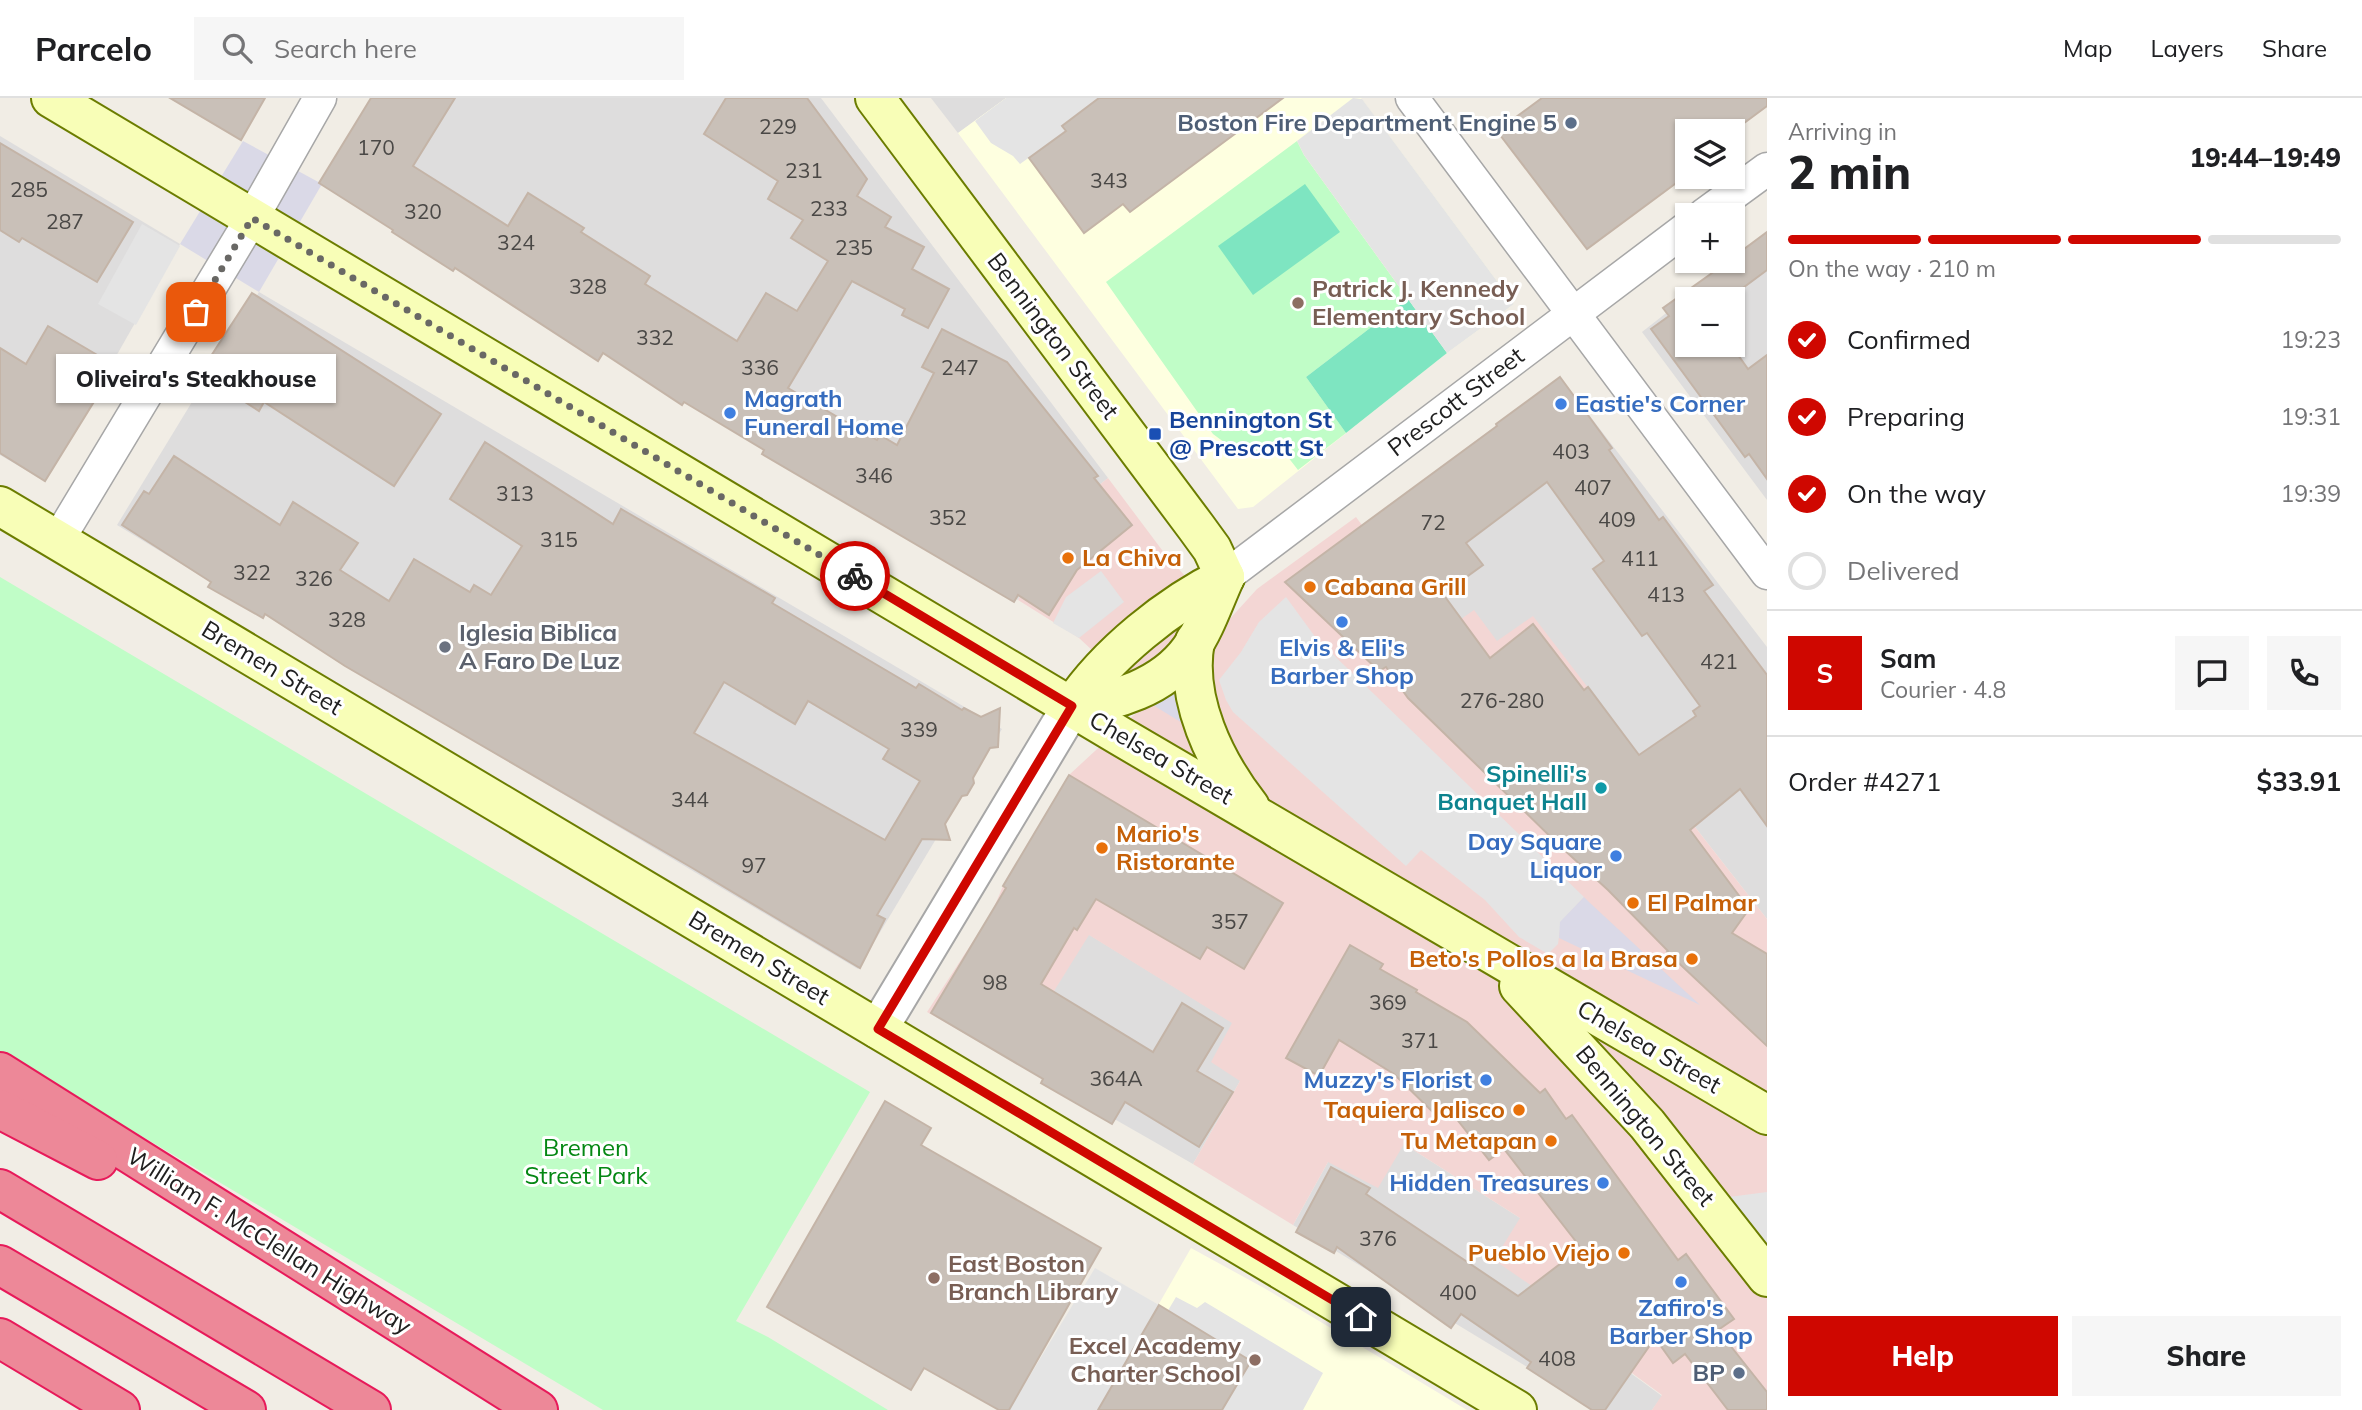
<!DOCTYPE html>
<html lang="en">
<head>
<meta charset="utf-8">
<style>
	:root { --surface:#fff; --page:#f6f6f6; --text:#202124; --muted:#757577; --line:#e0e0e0; --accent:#cf0700 }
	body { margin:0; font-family:Mulish,sans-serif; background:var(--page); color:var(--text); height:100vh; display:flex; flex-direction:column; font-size:26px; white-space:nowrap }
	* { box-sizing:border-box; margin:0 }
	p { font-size:23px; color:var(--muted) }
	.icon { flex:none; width:38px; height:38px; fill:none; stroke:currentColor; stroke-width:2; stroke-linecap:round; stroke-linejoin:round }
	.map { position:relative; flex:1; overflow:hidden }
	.side { display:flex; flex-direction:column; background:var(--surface); width:595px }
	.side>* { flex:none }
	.tools { position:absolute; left:1675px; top:21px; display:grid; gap:14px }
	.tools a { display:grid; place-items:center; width:70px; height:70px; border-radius:0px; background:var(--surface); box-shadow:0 2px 5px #0004; font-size:35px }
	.pin { position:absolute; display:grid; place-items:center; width:60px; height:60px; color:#fff; margin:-30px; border-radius:14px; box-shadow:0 4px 10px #0006 }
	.courier { position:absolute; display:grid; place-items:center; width:70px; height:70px; margin:-35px; border:5px solid #cf0700; border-radius:50%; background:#fff; color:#222; box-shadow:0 2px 9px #0007 }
	.bubble { position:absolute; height:49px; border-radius:0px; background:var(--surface); box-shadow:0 2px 5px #0004; font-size:23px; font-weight:800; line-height:49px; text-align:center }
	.summary em { font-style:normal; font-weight:800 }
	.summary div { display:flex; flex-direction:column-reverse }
	.summary { display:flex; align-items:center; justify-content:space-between; height:119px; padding:0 21px }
	h1 { font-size:46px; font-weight:800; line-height:52px }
	.bar { display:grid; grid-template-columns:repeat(4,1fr); gap:10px 7px; align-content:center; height:84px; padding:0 21px }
	.bar i { height:9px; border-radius:5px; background:var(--line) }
	.bar .selected { background:var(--accent) }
	.bar p { grid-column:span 4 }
	.line { display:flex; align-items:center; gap:18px; padding:0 21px; border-top:2px solid var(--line) }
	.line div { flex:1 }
	.round { display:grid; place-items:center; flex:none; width:74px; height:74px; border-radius:0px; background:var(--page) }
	ol { padding:0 21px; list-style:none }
	li { display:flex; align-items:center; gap:21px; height:77px }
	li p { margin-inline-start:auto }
	li .icon { padding:7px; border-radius:50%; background:var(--accent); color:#fff; stroke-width:4 }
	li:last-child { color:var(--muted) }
	li i { width:38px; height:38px; border:4px solid var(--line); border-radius:50% }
	.action { display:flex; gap:14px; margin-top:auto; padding:14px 21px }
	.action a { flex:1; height:80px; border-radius:0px; background:var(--accent); color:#fff; font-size:28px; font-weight:800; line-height:80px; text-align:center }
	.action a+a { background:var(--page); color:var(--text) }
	header { display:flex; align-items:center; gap:42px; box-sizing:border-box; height:98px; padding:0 35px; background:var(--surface); border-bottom:2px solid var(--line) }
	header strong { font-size:33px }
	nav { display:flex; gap:38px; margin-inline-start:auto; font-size:24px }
	.search { width:490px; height:63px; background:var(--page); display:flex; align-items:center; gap:18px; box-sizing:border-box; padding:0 24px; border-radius:0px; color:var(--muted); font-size:26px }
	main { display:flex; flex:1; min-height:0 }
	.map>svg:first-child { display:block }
</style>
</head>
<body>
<header>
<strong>Parcelo</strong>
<div class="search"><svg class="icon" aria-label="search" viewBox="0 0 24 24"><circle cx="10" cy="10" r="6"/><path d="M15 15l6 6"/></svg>Search here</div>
<nav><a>Map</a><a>Layers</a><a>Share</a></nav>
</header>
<main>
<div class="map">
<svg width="1767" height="1312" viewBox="0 0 1767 1312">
	<rect width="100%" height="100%" fill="#f1ede5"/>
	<!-- residential -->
	<g fill="#dedddd" fill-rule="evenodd">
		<path d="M373 0H821L1108 380 1059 419 1050 443 1018 502 322 86Z"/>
		<path d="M931 0H1006L958 35Z"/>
		<path d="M0 38 180 146 45 383 0 357Z"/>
		<path d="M1767 136V402L1642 234ZM1687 201H1732V247H1687Z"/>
		<path d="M259 194 1002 631 858 871 472 642 117 427Z"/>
		<path d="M1560 279 1767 549V821L1695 729 1667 638 1639 657 1588 589 1497 544 1441 535 1422 384Z"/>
		<path d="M1088 836 1233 925 1240 983 1193 1066 1011 962Z"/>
		<path d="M1404 1046 1520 1120 1562 1208 1555 1220 1662 1298 1652 1312H1598L1293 1127 1328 1064Z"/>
	</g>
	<!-- commercial -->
	<path fill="#f3d6d4" d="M1108 380 1165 456 1227 524 1257 491 1356 419 1441 535 1474 512 1497 543 1533 518 1639 656 1667 638 1718 710 1695 729 1767 821V1312H1652L1662 1297 1555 1219 1561 1208 1494 1162 1520 1120 1404 1046 1378 1090 1328 1064 1293 1127 1193 1066 1240 983 1211 964 1232 925 1089 837 1011 962 927 914 992 814 1003 788 1069 677 1148 604 1079 540 1018 502 1050 443 1059 419Z"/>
	<!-- education -->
	<g fill="#feffe0">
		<path d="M1006 0H1361L1514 206 1447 255 1253 409 1238 411 958 35Z"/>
		<path d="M1191 1150 1264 1190 1467 1312H1098Z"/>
	</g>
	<!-- park -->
	<g fill="#c0fdc7">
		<path d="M1297 43 1304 57 1408 201 1306 279 1346 335 1298 372 1284 354 1256 359 1240 356 1213 336 1106 184Z"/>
		<path d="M0 479 870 994 736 1223 768 1239 888 1312H603L0 954Z"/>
	</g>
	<!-- pitch -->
	<g fill="#7ee5c1">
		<path d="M1305 86 1340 134 1253 197 1218 148Z"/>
		<path d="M1408 201 1447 255 1346 335 1306 279Z"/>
	</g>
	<!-- parking -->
	<g fill="#e4e4e4">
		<path d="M1006 0H1099L1063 27 1066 33 1020 66 1013 58 991 45 975 23Z"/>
		<path d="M1353 0 1362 1 1514 206 1447 255 1304 57 1297 43Z"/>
		<path d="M142 126 180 148 136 227 98 206Z"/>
		<path d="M1101 473 1124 504 1079 540 1053 525 1066 499Z"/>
		<path d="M1286 499 1316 540 1584 799 1561 824 1558 846 1548 856 1519 839 1485 802 1421 752 1406 768 1233 614 1226 602 1219 582 1241 554 1259 524Z"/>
		<path d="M1767 1094V1148L1729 1099Z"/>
		<path d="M1095 1170 1159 1207 1098 1312H1009Z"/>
		<path d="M1176 1199 1197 1210 1205 1204 1323 1275 1303 1312H1109Z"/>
	</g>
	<!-- plaza -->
	<g fill="#dad9e7">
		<path d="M243 43 322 86 259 194 180 146Z"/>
		<path d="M1178 578 1197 634 1148 604Z"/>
		<path d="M1584 799 1590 805 1700 907 1559 840 1560 824Z"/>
	</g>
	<!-- building -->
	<g fill="#c9c0b8" stroke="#c4b4a7" stroke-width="2" fill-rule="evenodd">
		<path d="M170 0H265L241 42Z"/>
		<path d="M371 0H455L413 68 508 128 528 95 584 130 581 134 650 178 645 186 737 243 766 195 797 213 828 163 791 140 803 122 768 101 778 83 704 36 726 0H807L867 81 857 98 891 119 885 129 924 149 912 171 949 191 928 230 902 217 905 211 852 183 788 290 877 342 880 337 897 347 934 275 922 269 942 231 1007 264 1098 378 1094 380 1132 427 1077 472 1049 517 1018 497 1014 504 762 356 764 352 684 304 682 307 603 255 598 263 455 170 453 173 392 134 393 132 319 85Z"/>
		<path d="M1099 0H1283L1130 114 1123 106 1084 135 1029 60 1066 33 1062 28Z"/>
		<path d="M1542 0H1767V8L1732 34 1687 33V77L1587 151 1497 33Z"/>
		<path d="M0 45 133 124 97 184 22 140 19 144 0 132Z"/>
		<path d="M1767 134V172L1728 201H1687V247H1731L1748 271 1767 257V381L1749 356 1745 359 1651 231 1669 218 1663 210 1729 163H1732V160Z"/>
		<path d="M252 195 441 316 394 388 264 304 259 313 200 275Z"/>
		<path d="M48 228 116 268 45 383 0 355V250L26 266Z"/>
		<path d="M1560 279 1612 350 1609 352 1659 422 1663 419 1713 487 1704 493 1767 577V728L1740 691 1690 732 1749 811 1732 835 1767 856V948L1667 854 1668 853 1608 792 1561 749 1408 600 1386 569 1379 573 1285 484 1497 328 1496 326ZM1547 384 1604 463 1593 471 1642 538 1647 535 1700 608 1693 613 1696 618 1639 657 1588 589 1584 592 1533 526 1490 560 1443 496 1483 467 1466 445Z"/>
		<path d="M485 344 613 426 621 411 775 500 772 505 916 590 919 586 962 612 964 610 981 619 1000 610 998 649 990 650 973 680 974 685 967 697 962 698 945 726 950 742 922 741 877 817 885 821 860 870 689 768 345 568 265 516 263 520 208 489 211 484 122 427 144 393 149 396 174 358 280 427 293 404 358 445 340 472 389 503 414 461 470 494 474 487 491 497 522 448 450 401ZM724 584 795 626 808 603 889 651 883 661 920 683 885 742 694 635Z"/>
		<path d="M1069 677 1283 805 1244 871 1207 849 1200 861 1096 801 1077 832 1074 830 1041 886 1153 954 1182 905 1223 930 1197 973 1233 994 1199 1049 1125 1004 1112 1026 1041 985 1043 981 931 915 1006 790 1003 788Z"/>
		<path d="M1350 847 1383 866 1380 871 1417 892 1416 894 1467 924 1540 995 1545 991 1566 1021 1572 1017 1678 1162 1686 1156 1734 1221 1718 1232 1767 1294V1312H1728L1685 1256 1673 1265 1655 1240 1605 1312H1592L1527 1270 1531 1264 1461 1216 1451 1230 1337 1149 1334 1155 1296 1134 1331 1069 1370 1090 1366 1096 1518 1198 1581 1150 1504 1051 1489 1062 1448 1010 1439 1020 1394 976 1339 942 1319 978 1286 960Z"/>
		<path d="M885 1003 931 1030 921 1047 1101 1150 1009 1312H999L924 1270 911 1292 767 1209Z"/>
		<path d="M1159 1207 1251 1263 1222 1312H1098Z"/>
	</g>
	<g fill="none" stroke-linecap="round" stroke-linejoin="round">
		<defs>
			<g id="minor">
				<path d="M1412 0 1767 475"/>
				<path d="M1704 117 1767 71"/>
				<path d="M58 442 252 120 320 0"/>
				<path d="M1225 479 1687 130"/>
			</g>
			<path id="tertiary" d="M878 931 1072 608"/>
			<g id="secondary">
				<path d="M51 0 1120 638 1767 1017"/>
				<path d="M875 0 1196 429 1212 451 1225 479"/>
				<path d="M0 408 1517 1312"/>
				<path d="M1195 543C1184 601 1215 664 1250 709"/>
				<path d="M1072 608C1115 604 1163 589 1190 552 1205 531 1214 503 1225 479"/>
				<path d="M1072 608C1107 556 1169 506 1225 479"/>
				<path d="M1519 888 1647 1026 1767 1179"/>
			</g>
			<g id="motorway">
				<path d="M0 974 538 1312"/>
				<path d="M0 1011 98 1062"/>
				<path d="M0 1091 371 1312"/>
				<path d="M0 1167 246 1312"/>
				<path d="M0 1240 120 1312"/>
			</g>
		</defs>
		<!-- minor casing -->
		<use href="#minor" stroke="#a7a7a7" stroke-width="35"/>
		<!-- tertiary casing -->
		<use href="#tertiary" stroke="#a7a7a7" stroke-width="42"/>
		<!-- secondary casing -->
		<use href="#secondary" stroke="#6c7d00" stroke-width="42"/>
		<!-- motorway casing -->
		<use href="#motorway" stroke="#e71a5a" stroke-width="42"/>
		<!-- minor -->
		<use href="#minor" stroke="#fff" stroke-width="32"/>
		<!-- tertiary -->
		<use href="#tertiary" stroke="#fff" stroke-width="38"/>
		<!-- secondary -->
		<use href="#secondary" stroke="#f8feb7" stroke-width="38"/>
		<!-- motorway -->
		<use href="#motorway" stroke="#ed8898" stroke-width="38"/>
	</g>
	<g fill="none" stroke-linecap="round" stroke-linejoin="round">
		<!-- done -->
		<path stroke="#696865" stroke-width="7" stroke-dasharray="0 12.6" d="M196 214 252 120 855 478"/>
		<!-- route -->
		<path stroke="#cf0700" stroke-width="9" d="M855 478 1072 608 878 931 1361 1219"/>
	</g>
	<!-- markers -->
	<g fill="#5c6f8a" stroke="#fff" stroke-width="2.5">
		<circle cx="1571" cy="25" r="7"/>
		<circle cx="1739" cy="1275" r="7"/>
	</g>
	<g fill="#8d6e63" stroke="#fff" stroke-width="2.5">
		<circle cx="1298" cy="205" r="7"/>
		<circle cx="934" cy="1180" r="7"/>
		<circle cx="1255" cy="1262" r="7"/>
	</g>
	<g fill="#3f7fe0" stroke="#fff" stroke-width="2.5">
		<circle cx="1561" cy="306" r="7"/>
		<circle cx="730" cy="315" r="7"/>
		<circle cx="1342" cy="524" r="7"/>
		<circle cx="1616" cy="758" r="7"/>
		<circle cx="1486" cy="982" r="7"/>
		<circle cx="1603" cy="1085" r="7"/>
		<circle cx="1681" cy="1184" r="7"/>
	</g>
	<rect fill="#1a4fb4" stroke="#fff" stroke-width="2.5" x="1148" y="329" width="14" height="14" rx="3.5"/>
	<g fill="#e8710a" stroke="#fff" stroke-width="2.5">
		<circle cx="1068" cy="460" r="7"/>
		<circle cx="1310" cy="489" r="7"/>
		<circle cx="1102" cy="750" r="7"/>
		<circle cx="1633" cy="805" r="7"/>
		<circle cx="1692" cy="861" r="7"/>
		<circle cx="1519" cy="1012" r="7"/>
		<circle cx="1551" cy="1043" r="7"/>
		<circle cx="1624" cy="1155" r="7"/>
	</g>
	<circle fill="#6b7280" stroke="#fff" stroke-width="2.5" cx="445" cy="549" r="7"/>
	<circle fill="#0f9aa8" stroke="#fff" stroke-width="2.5" cx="1601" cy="690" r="7"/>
	<g text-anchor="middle" stroke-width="6" stroke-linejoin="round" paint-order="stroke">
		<!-- number labels -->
		<g font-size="21" fill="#4a4846">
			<text x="778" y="36">229</text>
			<text x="376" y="57">170</text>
			<text x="804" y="80">231</text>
			<text x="1109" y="90">343</text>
			<text x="29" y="99">285</text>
			<text x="829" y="118">233</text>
			<text x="423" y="121">320</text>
			<text x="65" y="131">287</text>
			<text x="516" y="152">324</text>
			<text x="854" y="157">235</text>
			<text x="588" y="196">328</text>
			<text x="655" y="247">332</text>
			<text x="760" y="277">336</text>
			<text x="960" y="277">247</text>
			<text x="1571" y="361">403</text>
			<text x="874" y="385">346</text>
			<text x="1593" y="397">407</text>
			<text x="515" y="403">313</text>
			<text x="948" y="427">352</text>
			<text x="1617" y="429">409</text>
			<text x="1433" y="432">72</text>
			<text x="559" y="449">315</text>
			<text x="1640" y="468">411</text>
			<text x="252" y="482">322</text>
			<text x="314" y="488">326</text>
			<text x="1666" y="504">413</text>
			<text x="347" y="529">328</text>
			<text x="1719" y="571">421</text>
			<text x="1502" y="610">276-280</text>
			<text x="919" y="639">339</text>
			<text x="690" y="709">344</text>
			<text x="754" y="775">97</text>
			<text x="1230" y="831">357</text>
			<text x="995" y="892">98</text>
			<text x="1388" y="912">369</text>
			<text x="1420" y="950">371</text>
			<text x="1116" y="988">364A</text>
			<text x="1378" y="1148">376</text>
			<text x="1458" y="1202">400</text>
			<text x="1557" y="1268">408</text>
		</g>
		<!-- service labels -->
		<g font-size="24" font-weight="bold" fill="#4e5e75" stroke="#fff" text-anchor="end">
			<text x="1557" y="33">Boston Fire Department Engine 5</text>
			<text x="1725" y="1283">BP</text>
		</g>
		<!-- education labels -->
		<g font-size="24" font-weight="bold" fill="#785e54" stroke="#fff" text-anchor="start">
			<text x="1312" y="199">Patrick J. Kennedy<tspan x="1312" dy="28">Elementary School</tspan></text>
			<text x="948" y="1174">East Boston<tspan x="948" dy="28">Branch Library</tspan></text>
			<text x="1241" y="1256" text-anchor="end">Excel Academy<tspan x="1241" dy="28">Charter School</tspan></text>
		</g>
		<!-- street labels -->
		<g font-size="24" fill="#202020" stroke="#fff">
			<text transform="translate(1053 238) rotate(53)" y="8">Bennington Street</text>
			<text transform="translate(1456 304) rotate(-37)" y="8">Prescott Street</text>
			<text transform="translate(272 570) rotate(31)" y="8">Bremen Street</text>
			<text transform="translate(1161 660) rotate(30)" y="8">Chelsea Street</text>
			<text transform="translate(759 860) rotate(31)" y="8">Bremen Street</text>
			<text transform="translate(1649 949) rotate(30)" y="8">Chelsea Street</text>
			<text transform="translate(1645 1028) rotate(50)" y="8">Bennington Street</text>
			<text transform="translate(269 1143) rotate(32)" y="8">William F. McClellan Highway</text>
		</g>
		<!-- shop labels -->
		<g font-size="24" font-weight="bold" fill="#366cbe" stroke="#fff" text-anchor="end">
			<text x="744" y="309" text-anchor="start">Magrath<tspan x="744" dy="28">Funeral Home</tspan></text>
			<text x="1575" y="314" text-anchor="start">Eastie's Corner</text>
			<text x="1342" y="558" text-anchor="middle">Elvis &amp; Eli's<tspan x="1342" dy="28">Barber Shop</tspan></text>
			<text x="1602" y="752">Day Square<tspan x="1602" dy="28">Liquor</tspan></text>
			<text x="1472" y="990">Muzzy's Florist</text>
			<text x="1589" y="1093">Hidden Treasures</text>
			<text x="1681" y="1218" text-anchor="middle">Zafiro's<tspan x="1681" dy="28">Barber Shop</tspan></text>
		</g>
		<!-- transit labels -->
		<g font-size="24" font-weight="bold" fill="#164399" stroke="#fff" text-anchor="start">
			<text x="1169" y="330">Bennington St<tspan x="1169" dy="28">@ Prescott St</tspan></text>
		</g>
		<!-- food labels -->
		<g font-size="24" font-weight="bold" fill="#c56008" stroke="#fff" text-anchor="start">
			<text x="1082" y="468">La Chiva</text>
			<text x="1324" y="497">Cabana Grill</text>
			<text x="1116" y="744">Mario's<tspan x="1116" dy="28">Ristorante</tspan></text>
			<text x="1647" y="813">El Palmar</text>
			<text x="1678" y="869" text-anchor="end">Beto's Pollos a la Brasa</text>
			<text x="1505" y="1020" text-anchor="end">Taquiera Jalisco</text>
			<text x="1537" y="1051" text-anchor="end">Tu Metapan</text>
			<text x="1610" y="1163" text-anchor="end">Pueblo Viejo</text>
		</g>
		<!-- worship labels -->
		<g font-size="24" font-weight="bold" fill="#5b616d" stroke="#fff" text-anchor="start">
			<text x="459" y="543">Iglesia Biblica<tspan x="459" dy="28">A Faro De Luz</tspan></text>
		</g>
		<!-- culture labels -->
		<g font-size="24" font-weight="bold" fill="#0d838f" stroke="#fff" text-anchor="end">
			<text x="1587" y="684">Spinelli's<tspan x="1587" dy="28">Banquet Hall</tspan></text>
		</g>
		<!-- park labels -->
		<g font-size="24" fill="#048713" stroke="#fff">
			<text x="586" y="1058">Bremen<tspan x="586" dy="28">Street Park</tspan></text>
		</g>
	</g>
</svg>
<div class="tools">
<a><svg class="icon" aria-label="layers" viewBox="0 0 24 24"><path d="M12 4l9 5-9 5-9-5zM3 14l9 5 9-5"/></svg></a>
<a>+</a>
<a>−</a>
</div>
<div class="pin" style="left:196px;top:214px;background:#ea580c"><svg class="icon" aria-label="bag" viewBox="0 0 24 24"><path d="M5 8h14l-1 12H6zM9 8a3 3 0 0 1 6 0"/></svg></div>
<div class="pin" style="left:1361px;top:1219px;background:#1f2937"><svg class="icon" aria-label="home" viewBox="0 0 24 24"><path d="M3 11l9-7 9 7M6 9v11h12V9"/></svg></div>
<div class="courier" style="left:855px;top:478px"><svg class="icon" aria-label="bike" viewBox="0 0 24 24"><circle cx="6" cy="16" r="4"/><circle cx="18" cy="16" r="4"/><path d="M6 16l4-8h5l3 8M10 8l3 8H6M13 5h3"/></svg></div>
<div class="bubble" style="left:56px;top:256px;width:280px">Oliveira's Steakhouse</div>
</div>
<section class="side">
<div class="summary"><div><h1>2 min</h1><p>Arriving in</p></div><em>19:44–19:49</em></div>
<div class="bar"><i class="selected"></i><i class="selected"></i><i class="selected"></i><i></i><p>On the way · 210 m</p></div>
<ol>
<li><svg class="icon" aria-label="check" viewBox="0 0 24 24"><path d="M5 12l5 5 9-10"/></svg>Confirmed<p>19:23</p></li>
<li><svg class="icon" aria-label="check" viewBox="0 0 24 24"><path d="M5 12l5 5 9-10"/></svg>Preparing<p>19:31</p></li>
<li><svg class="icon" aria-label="check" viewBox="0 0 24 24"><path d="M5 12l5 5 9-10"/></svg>On the way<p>19:39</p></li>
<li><i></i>Delivered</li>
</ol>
<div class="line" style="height:126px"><b class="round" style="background:var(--accent);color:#fff">S</b><div><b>Sam</b><p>Courier · 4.8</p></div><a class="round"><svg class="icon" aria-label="chat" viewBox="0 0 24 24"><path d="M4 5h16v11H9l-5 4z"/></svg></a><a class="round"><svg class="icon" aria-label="phone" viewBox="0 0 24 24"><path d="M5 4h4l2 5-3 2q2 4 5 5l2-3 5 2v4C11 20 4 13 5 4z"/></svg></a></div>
<div class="line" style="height:91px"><div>Order #4271</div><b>$33.91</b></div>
<div class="action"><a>Help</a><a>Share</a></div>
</section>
</main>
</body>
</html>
